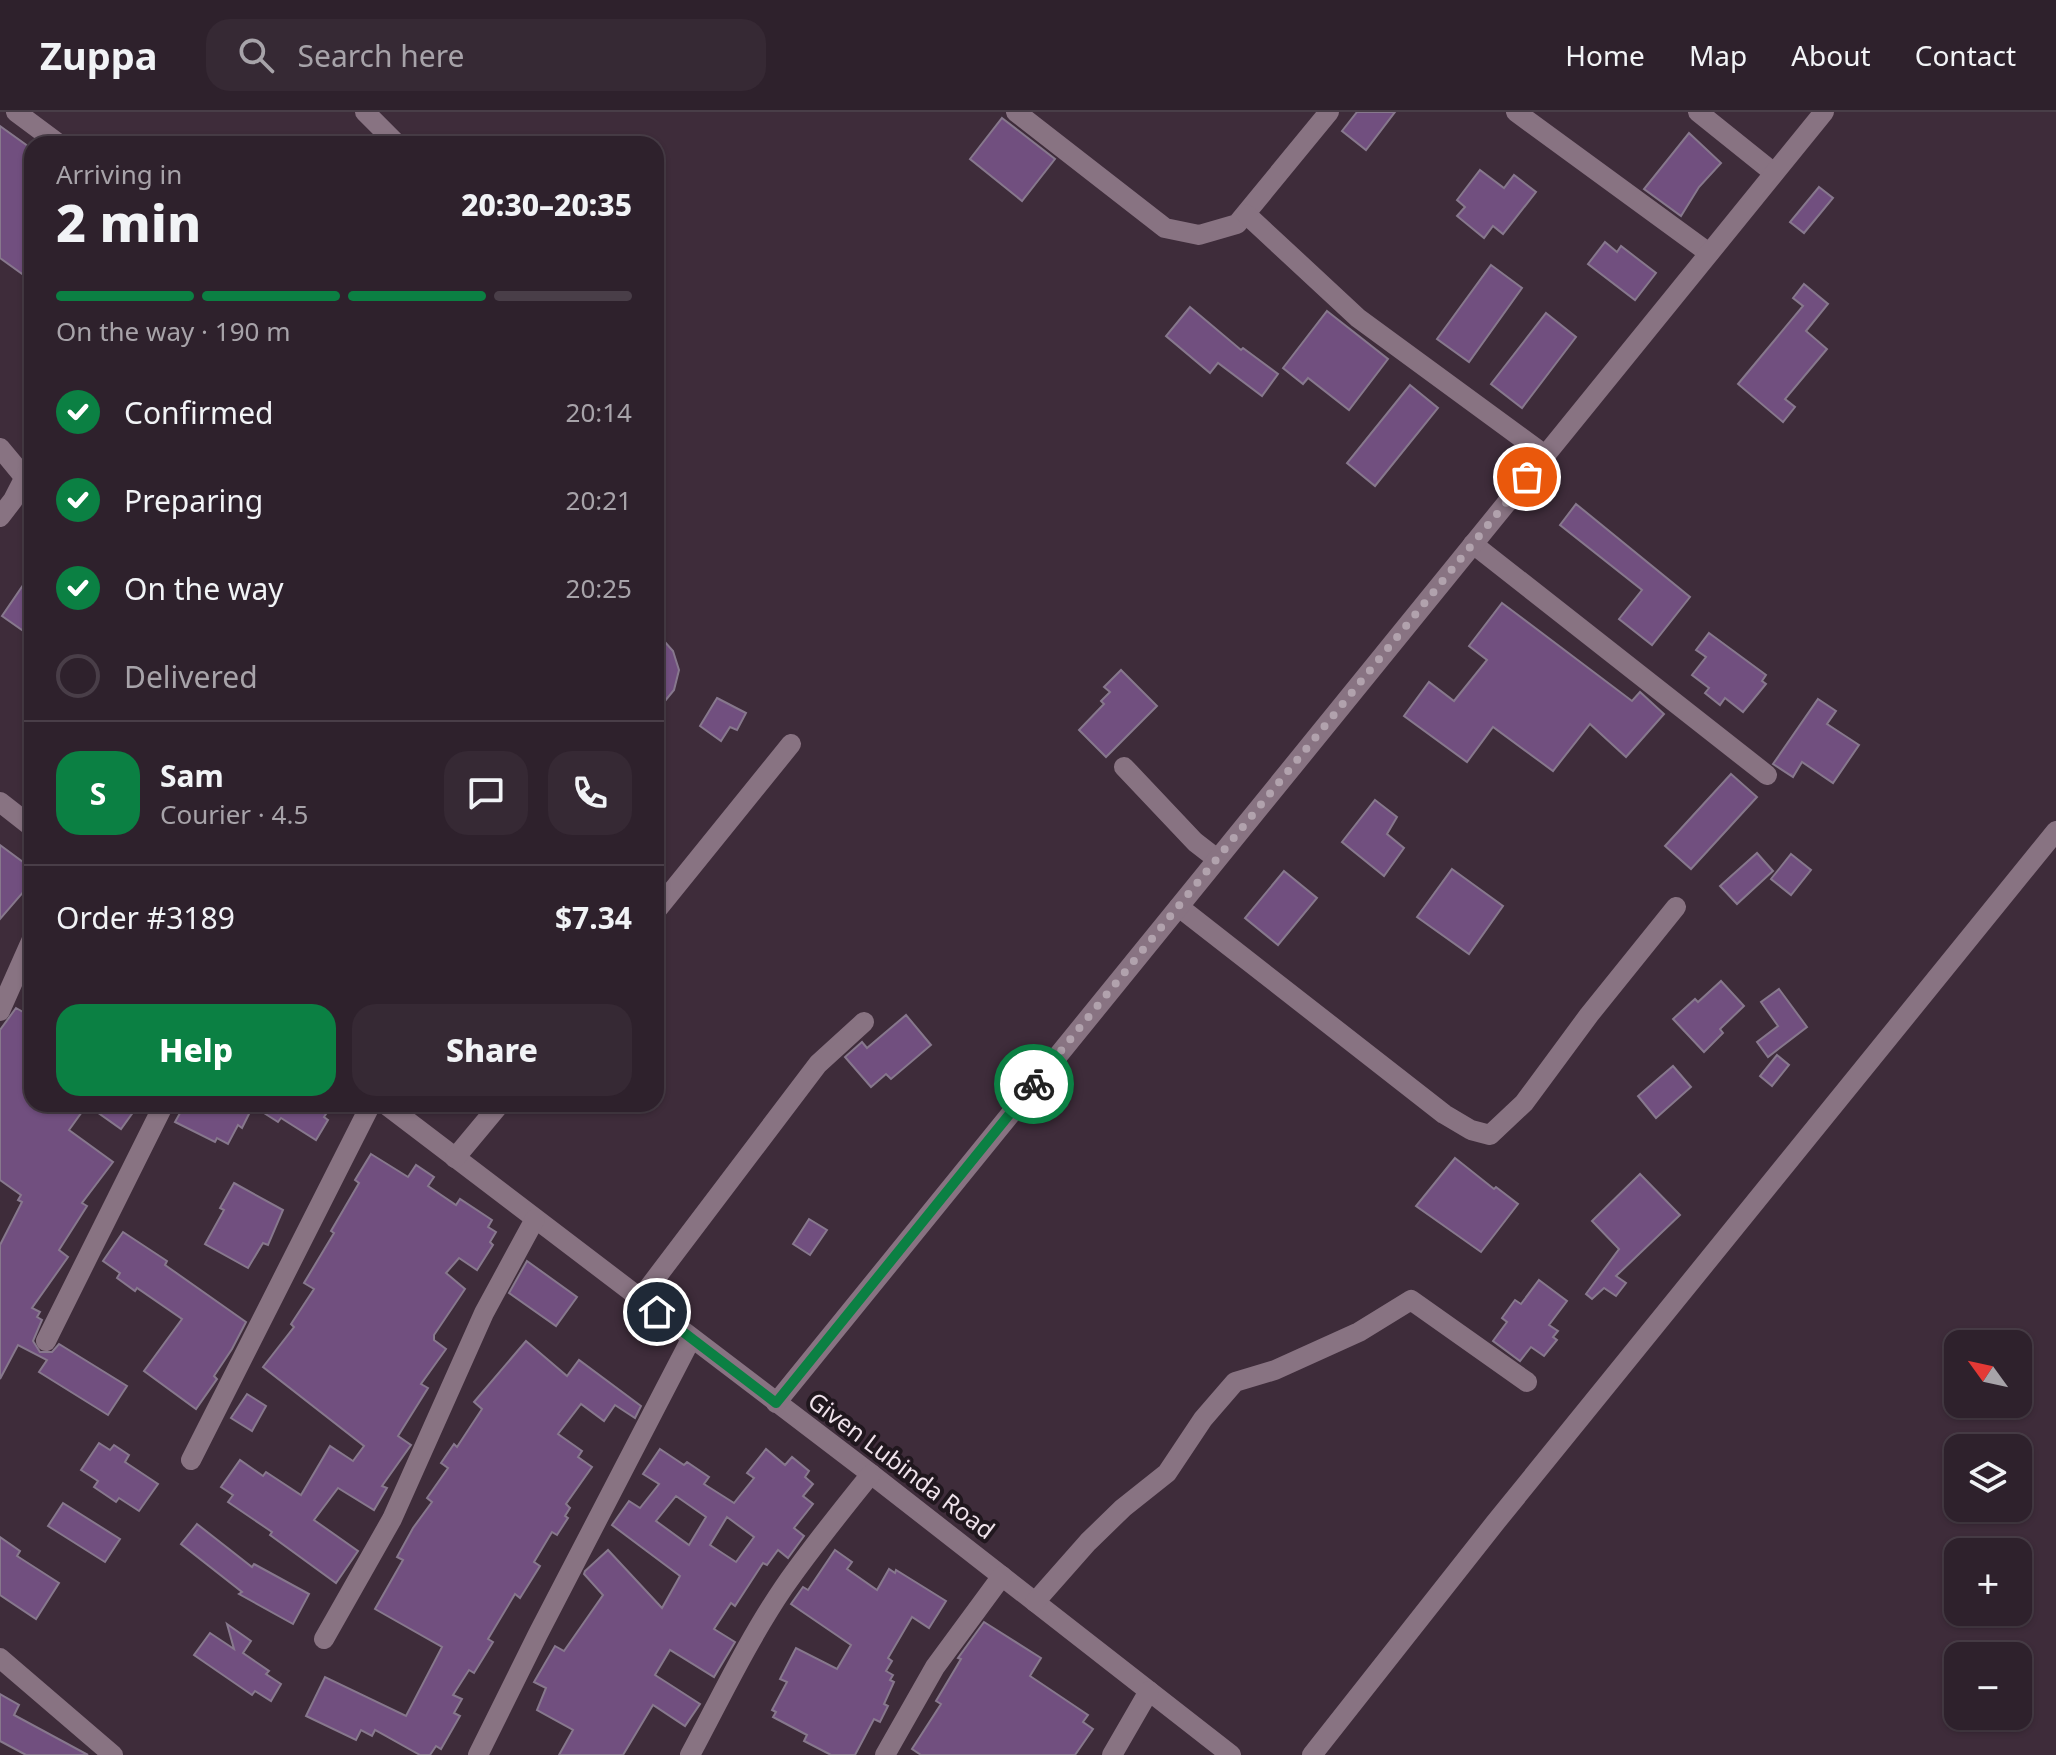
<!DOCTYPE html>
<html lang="en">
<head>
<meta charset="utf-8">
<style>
	:root { --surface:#2e212c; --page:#362934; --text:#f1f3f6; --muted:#a7a3a9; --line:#493e48; --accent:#0b8043 }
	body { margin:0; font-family:"Noto Sans",sans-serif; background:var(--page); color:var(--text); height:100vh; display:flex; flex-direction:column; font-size:30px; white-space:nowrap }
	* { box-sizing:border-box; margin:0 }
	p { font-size:26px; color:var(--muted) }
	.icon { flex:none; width:44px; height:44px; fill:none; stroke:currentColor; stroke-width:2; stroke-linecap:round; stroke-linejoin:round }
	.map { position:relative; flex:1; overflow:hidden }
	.details { position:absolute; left:24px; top:24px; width:640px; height:976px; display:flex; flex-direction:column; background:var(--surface); border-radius:24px; box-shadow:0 2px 6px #0004,0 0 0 2px var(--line) }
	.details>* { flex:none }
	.needle { width:52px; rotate:303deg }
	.fabs { position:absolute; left:1944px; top:1218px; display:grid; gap:16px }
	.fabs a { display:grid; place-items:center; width:88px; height:88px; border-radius:16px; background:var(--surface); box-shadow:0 2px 6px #0004,0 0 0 2px var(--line); font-size:40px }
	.pin { position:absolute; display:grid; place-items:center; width:68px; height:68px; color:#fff; margin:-34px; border:4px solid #fff; border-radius:50%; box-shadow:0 2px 8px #0007 }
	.courier { position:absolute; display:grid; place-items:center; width:80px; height:80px; margin:-40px; border:6px solid #0b8043; border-radius:50%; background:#fff; color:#222; box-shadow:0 2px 10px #0007 }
	.headline em { font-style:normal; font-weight:800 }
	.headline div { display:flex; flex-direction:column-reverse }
	.headline { display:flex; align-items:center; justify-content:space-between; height:136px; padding:0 32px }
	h1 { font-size:52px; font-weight:800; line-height:60px }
	.bar { display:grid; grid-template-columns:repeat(4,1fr); gap:12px 8px; align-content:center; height:96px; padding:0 32px }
	.bar i { height:10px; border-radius:6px; background:var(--line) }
	.bar .current { background:var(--accent) }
	.bar p { grid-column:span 4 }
	.line { display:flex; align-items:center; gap:20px; padding:0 32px; border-top:2px solid var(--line) }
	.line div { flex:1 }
	.round { display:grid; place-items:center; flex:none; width:84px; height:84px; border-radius:24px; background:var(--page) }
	ol { padding:0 32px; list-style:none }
	li { display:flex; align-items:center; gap:24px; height:88px }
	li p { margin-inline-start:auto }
	li .icon { padding:8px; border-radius:50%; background:var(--accent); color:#fff; stroke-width:4 }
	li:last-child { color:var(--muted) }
	li i { width:44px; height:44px; border:4px solid var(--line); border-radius:50% }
	.cta { display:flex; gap:16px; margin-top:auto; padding:16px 32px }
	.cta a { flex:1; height:92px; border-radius:24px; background:var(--accent); color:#fff; font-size:32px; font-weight:800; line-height:92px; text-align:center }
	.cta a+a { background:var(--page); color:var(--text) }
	header { display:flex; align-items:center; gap:48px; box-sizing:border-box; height:112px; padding:0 40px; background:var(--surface); border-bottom:2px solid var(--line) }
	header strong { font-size:38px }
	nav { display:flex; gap:44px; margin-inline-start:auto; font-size:28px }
	.search { width:560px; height:72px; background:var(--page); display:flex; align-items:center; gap:20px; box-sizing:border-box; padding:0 28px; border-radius:24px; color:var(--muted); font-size:30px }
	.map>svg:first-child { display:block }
</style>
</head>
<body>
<header>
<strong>Zuppa</strong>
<div class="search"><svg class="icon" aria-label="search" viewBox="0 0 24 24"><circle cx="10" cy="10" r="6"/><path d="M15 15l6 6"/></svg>Search here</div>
<nav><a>Home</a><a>Map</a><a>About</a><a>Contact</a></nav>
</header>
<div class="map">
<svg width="2056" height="1643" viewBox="0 0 2056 1643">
	<rect width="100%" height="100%" fill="#3e2c3a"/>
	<!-- building -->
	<g fill="#714f7f" stroke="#87788d" stroke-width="2" fill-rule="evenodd">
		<path d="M1357 0H1395L1366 38 1342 19Z"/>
		<path d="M1002 6 1055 47 1022 89 970 47Z"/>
		<path d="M0 14 32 37V169L0 146Z"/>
		<path d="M1689 21 1721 51 1699 75 1681 104 1644 77Z"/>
		<path d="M1480 58 1504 76 1514 63 1536 80 1503 122 1493 114 1484 126 1457 104 1465 95 1457 88Z"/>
		<path d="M1819 75 1833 86 1804 121 1790 110Z"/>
		<path d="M1605 130 1617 140 1621 134 1656 161 1635 188 1588 152Z"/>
		<path d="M1491 153 1522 176 1469 250 1437 227Z"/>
		<path d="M1804 172 1828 192 1806 219 1827 237 1785 287 1795 295 1783 310 1738 272 1803 194 1793 186Z"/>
		<path d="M1190 195 1241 238 1243 236 1278 262 1262 284 1218 251 1210 261 1166 224Z"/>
		<path d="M1327 199 1388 247 1349 298 1308 266 1303 272 1283 256Z"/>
		<path d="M1546 201 1576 225 1522 296 1491 272Z"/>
		<path d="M1410 273 1438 296 1375 374 1347 351Z"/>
		<path d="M1576 392 1690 485 1652 533 1619 507 1642 478 1560 413Z"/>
		<path d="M32 460V525L2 504Z"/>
		<path d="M1502 491 1632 589 1640 580 1664 602 1626 645 1590 612 1553 659 1493 615 1467 650 1404 604 1429 570 1454 589 1487 548 1469 534Z"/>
		<path d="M656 520 673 539 679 558 674 578 656 600Z"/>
		<path d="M1709 521 1766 563 1762 569 1766 572 1743 600 1725 586 1720 593 1705 581 1709 576 1692 563 1706 545 1696 538Z"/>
		<path d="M1121 558 1157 594 1106 645 1079 618 1104 592 1101 589 1110 580 1104 575Z"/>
		<path d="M717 586 746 601 737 618 730 615 721 629 700 614Z"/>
		<path d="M1818 587 1836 599 1827 612 1859 633 1833 671 1802 650 1793 665 1773 652Z"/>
		<path d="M1731 662 1757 685 1691 757 1665 734Z"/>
		<path d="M1375 688 1397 705 1387 722 1404 736 1384 764 1342 730Z"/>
		<path d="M0 733 27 753 25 756 32 761V770L0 807Z"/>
		<path d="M1757 741 1773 759 1737 792 1720 774Z"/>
		<path d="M1791 742 1811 758 1791 783 1771 767Z"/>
		<path d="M1452 757 1503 794 1469 842 1417 805Z"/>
		<path d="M1284 759 1317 786 1278 833 1245 806Z"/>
		<path d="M1721 869 1744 894 1720 917 1723 921 1704 940 1673 907 1695 887 1698 890Z"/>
		<path d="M1779 877 1807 915 1768 945 1757 930 1778 914 1761 890Z"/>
		<path d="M16 896 32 905V992H139L121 1017 87 993 69 1018 113 1050 82 1091 87 1094 59 1138 68 1145 32 1196 40 1200 37 1205 42 1208 33 1229 40 1240H52L59 1232 127 1274 108 1303 39 1260 47 1248 18 1233 0 1267V1133L22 1090 18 1088 21 1083 0 1068V918Z"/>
		<path d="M906 903 931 933 891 967 886 962 871 975 845 945 862 930 867 936Z"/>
		<path d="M1777 943 1789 953 1772 974 1760 964Z"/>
		<path d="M1673 954 1691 975 1656 1006 1638 984Z"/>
		<path d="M185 992H317L328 999 324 1005 328 1008 316 1028 281 1006 278 1010 253 994 242 1016 238 1013 228 1032 217 1026 215 1030 175 1010Z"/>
		<path d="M371 1042 408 1065 416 1053 434 1065 428 1074 456 1093 460 1087 492 1108 488 1115 496 1120 490 1130 493 1133 477 1158 459 1146 446 1161 465 1177 434 1223V1228L446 1237 421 1272 428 1276 398 1324 411 1333 382 1374 387 1376 374 1398 338 1376 314 1408 358 1439 336 1471 270 1423 272 1420 228 1390 233 1383 221 1375 240 1348 263 1364 266 1360 301 1383 330 1334 353 1349 364 1334 263 1255 294 1215 291 1212 314 1177 304 1171 334 1121 331 1119 359 1071 355 1068Z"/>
		<path d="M1455 1046 1494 1077 1496 1075 1518 1092 1481 1140 1416 1094Z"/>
		<path d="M1640 1062 1680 1103 1616 1164 1626 1171 1616 1184 1604 1176 1592 1187 1586 1182 1619 1137 1592 1109Z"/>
		<path d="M234 1071 283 1098 268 1133 263 1131 248 1156 205 1132 224 1098 220 1096Z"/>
		<path d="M809 1107 827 1118 810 1143 793 1132Z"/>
		<path d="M123 1120 167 1149 165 1153 246 1210 232 1237 214 1264 217 1267 196 1297 144 1259 182 1207 137 1176 135 1179 117 1166 120 1161 103 1149Z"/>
		<path d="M527 1149 577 1185 556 1214 509 1181Z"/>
		<path d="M1539 1168 1567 1189 1549 1213 1558 1219 1553 1225 1557 1228 1544 1244 1531 1235 1520 1249 1493 1229 1507 1210 1502 1206 1515 1188 1521 1192Z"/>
		<path d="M526 1229 567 1264 579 1248 641 1294 635 1306 615 1293 604 1309 581 1292 558 1322 582 1339 578 1345 592 1355 566 1392 570 1396 565 1404 568 1406 557 1423 552 1420 534 1450 540 1454 520 1486 515 1482 488 1527 493 1530 474 1561 469 1558 453 1583 462 1587 454 1601 460 1604 441 1637 436 1634 430 1643H420L375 1618 372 1624 361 1618 356 1628 306 1604 325 1565 406 1604 442 1535 375 1497 403 1448 397 1445 413 1416 432 1390 427 1386 448 1356 441 1351 454 1332 457 1335 482 1297 474 1290Z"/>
		<path d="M247 1282 266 1294 252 1319 231 1306Z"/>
		<path d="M99 1331 110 1338 114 1333 129 1343 125 1350 158 1372 139 1399 119 1386 116 1390 94 1375 98 1369 81 1358Z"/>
		<path d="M660 1337 684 1353 687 1350 709 1365 704 1372 734 1391 754 1366 747 1361 766 1337 785 1353 792 1345 809 1359 805 1365 813 1372 803 1384 813 1392 794 1416 804 1424 788 1446 778 1438 767 1453 763 1451 735 1494 731 1491 714 1517 735 1530 714 1565 670 1538 655 1563 700 1592 685 1614 653 1593 623 1643H559L573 1618 537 1598 546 1576 534 1570 555 1534 564 1539 603 1483 584 1462 585 1459 608 1438 662 1496 680 1464 612 1413 629 1389 640 1396 659 1372 643 1362ZM676 1384 706 1405 689 1433 656 1409ZM727 1405 754 1425 736 1450 710 1433Z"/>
		<path d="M63 1391 120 1427 105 1450 48 1414Z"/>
		<path d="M197 1412 252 1455 254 1452 309 1482 293 1512 239 1482 242 1480 181 1432Z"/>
		<path d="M0 1425 20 1439 17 1444 59 1471 36 1507 0 1483Z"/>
		<path d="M835 1438 852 1450 847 1457 877 1478 889 1457 895 1461 896 1458 946 1489 929 1516 912 1505 888 1546 892 1549 886 1559 893 1563 890 1568 894 1570 884 1592 888 1594 880 1610 874 1607 855 1643H831L804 1629 807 1623 773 1605 776 1600 772 1598 787 1570 780 1567 796 1536 837 1557 851 1533 791 1492 803 1475 808 1478Z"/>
		<path d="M984 1510 1041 1546 1030 1564 1088 1603 1083 1610 1093 1617 1075 1643H921L912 1637 941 1592 936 1589 961 1547 958 1546Z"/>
		<path d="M227 1512 251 1529 243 1541 269 1559 266 1562 281 1572 271 1589 255 1579 252 1583 194 1543 210 1521 234 1537Z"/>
		<path d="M0 1582 19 1593 14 1603 88 1643H26L0 1629Z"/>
	</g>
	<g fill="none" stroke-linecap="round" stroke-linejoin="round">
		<!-- minor -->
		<g stroke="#887382" stroke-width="20">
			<path d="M16 0 59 32"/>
			<path d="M365 0 397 32"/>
			<path d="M1016 0 1165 116 1199 123 1237 112 1329 0"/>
			<path d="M1516 0 1709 141"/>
			<path d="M1698 0 1774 61"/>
			<path d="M1246 102 1358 206 1545 343"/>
			<path d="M0 336 25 366"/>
			<path d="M0 405 13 388 32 351"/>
			<path d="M1473 432 1767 663"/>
			<path d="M1124 655 1195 730 1217 747"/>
			<path d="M0 690 32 715"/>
			<path d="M1179 795 1444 1002 1471 1018 1490 1023 1524 991 1589 903 1676 795"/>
			<path d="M656 799 791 632"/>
			<path d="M0 899 32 827"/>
			<path d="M385 992 871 1362 1231 1643"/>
			<path d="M455 1046 500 992"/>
			<path d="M640 1187 818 952 864 910"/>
			<path d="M46 1229 164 992"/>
			<path d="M776 1291 1824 0"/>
			<path d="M191 1348 371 992"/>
			<path d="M1035 1490 1088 1430 1123 1396 1167 1361 1203 1307 1235 1270 1275 1258 1359 1220 1411 1188 1527 1270"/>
			<path d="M324 1527 392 1407 484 1201 535 1107"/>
			<path d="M0 1546 113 1643"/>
			<path d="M478 1643 538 1522 691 1227"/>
			<path d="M690 1643C720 1587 748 1528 784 1475 811 1436 841 1399 871 1362"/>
			<path d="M885 1643 935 1555 1002 1464"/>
			<path d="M1112 1643 1149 1579"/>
			<path d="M1312 1643 1495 1411 2056 719"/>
		</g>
	</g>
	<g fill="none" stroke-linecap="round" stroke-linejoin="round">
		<!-- done -->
		<path stroke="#b1a2ad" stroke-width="8" stroke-dasharray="0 14.4" d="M1034 972 1527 365"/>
		<!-- route -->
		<path stroke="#0b8043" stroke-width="10" d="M657 1200 776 1291 1034 972"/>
	</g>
	<g text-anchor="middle" stroke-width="8" stroke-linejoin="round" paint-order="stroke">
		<!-- street labels -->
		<g font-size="24" fill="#efe2eb" stroke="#20171e">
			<text transform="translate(901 1354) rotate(37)" y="8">Given Lubinda Road</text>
		</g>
	</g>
</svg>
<div class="fabs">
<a><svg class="needle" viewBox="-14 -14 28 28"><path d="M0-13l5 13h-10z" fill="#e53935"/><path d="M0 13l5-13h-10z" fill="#a7a3a9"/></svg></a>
<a><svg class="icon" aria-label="layers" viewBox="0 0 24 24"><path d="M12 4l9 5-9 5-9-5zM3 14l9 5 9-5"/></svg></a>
<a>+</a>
<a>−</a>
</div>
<div class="pin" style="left:1527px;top:365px;background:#ea580c"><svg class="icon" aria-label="bag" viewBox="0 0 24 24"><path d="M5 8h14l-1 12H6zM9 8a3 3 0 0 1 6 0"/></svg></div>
<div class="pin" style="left:657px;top:1200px;background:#1f2937"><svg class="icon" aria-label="home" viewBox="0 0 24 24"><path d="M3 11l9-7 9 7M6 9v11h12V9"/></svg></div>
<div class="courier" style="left:1034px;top:972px"><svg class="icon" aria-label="bike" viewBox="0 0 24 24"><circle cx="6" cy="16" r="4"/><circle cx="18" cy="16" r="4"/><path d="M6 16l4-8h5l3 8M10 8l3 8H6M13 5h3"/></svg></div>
<section class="details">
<div class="headline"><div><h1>2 min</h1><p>Arriving in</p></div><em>20:30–20:35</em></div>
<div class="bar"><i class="current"></i><i class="current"></i><i class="current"></i><i></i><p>On the way · 190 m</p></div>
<ol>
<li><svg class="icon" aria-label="check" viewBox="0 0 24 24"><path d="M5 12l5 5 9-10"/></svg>Confirmed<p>20:14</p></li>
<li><svg class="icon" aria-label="check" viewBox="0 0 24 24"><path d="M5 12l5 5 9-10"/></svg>Preparing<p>20:21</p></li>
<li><svg class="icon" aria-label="check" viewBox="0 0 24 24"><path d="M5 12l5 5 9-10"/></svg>On the way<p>20:25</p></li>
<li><i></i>Delivered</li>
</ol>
<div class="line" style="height:144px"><b class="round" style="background:var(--accent);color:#fff">S</b><div><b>Sam</b><p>Courier · 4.5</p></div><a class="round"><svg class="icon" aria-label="chat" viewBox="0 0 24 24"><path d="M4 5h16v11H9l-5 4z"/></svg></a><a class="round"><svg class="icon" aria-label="phone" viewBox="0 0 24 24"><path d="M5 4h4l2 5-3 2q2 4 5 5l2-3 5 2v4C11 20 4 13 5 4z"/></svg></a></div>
<div class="line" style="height:104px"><div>Order #3189</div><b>$7.34</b></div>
<div class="cta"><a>Help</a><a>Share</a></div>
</section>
</div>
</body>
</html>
